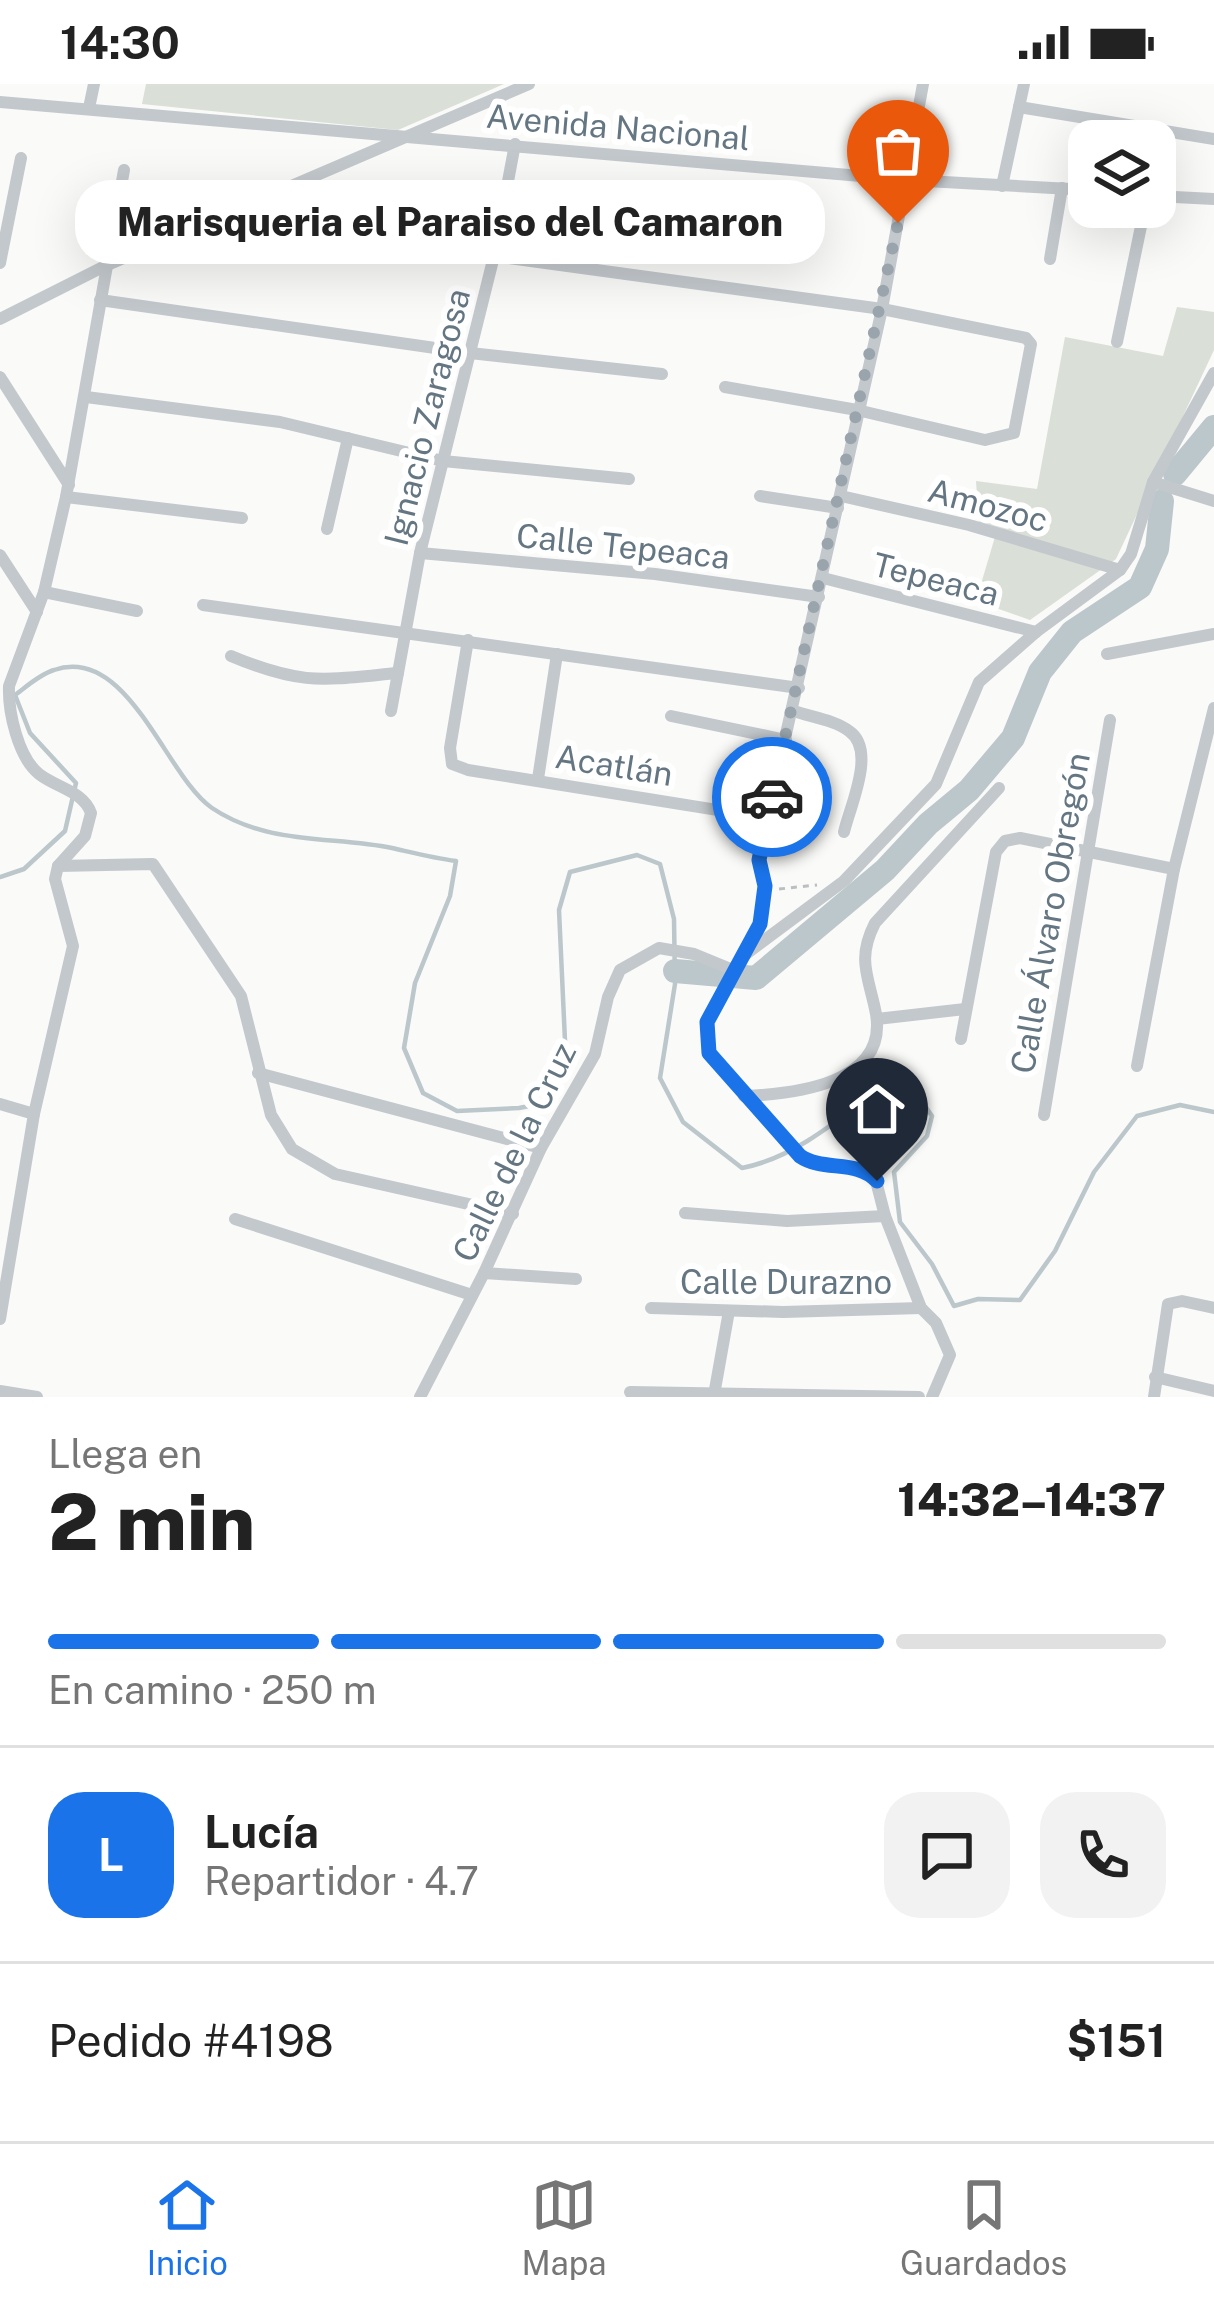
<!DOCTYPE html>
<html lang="es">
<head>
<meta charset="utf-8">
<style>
	:root { --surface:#fff; --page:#f2f2f2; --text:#222; --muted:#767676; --line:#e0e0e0; --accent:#1a73e8 }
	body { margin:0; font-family:"Public Sans",sans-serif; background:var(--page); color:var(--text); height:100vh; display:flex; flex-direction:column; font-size:45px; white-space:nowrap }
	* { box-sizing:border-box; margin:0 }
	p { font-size:39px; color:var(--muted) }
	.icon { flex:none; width:66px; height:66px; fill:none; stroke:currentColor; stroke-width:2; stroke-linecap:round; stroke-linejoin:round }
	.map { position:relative; height:1313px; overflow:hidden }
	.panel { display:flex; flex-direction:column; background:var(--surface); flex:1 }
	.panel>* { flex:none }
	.controls { position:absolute; left:1068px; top:36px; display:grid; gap:24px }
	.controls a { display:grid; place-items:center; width:108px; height:108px; border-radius:24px; background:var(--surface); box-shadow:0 12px 48px #0002; font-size:60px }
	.pin { position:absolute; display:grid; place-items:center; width:102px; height:102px; color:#fff; margin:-123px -51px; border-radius:50% 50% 50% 0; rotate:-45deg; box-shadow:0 0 12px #0007 }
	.pin .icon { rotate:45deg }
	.courier { position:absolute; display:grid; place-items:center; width:120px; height:120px; margin:-60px; border:9px solid #1a73e8; border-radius:50%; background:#fff; color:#222; box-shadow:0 3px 15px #0007 }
	.bubble { position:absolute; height:84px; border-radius:36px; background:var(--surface); box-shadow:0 12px 48px #0002; font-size:39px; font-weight:800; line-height:84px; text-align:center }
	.head em { font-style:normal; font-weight:800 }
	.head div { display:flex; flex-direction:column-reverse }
	.head { display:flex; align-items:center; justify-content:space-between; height:204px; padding:0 48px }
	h1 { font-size:78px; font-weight:800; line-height:90px }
	.bar { display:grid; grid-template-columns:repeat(4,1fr); gap:18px 12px; align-content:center; height:144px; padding:0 48px }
	.bar i { height:15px; border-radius:9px; background:var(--line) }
	.bar .current { background:var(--accent) }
	.bar p { grid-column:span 4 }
	.line { display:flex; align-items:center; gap:30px; padding:0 48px; border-top:3px solid var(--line) }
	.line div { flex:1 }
	.round { display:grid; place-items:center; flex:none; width:126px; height:126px; border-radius:36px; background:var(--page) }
	.status { display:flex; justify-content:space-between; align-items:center; height:84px; padding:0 60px; background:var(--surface); direction:ltr }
	.status svg { height:33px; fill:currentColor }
	.menu { display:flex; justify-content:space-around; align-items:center; height:168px; border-top:3px solid var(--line); background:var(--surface); font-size:33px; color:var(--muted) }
	.menu a { display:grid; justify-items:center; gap:6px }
	.menu .current { color:var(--accent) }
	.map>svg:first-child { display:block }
</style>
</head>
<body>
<div class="status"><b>14:30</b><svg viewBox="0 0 49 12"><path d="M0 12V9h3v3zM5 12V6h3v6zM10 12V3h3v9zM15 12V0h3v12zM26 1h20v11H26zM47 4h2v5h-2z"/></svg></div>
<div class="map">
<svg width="1214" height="1313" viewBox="0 0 1214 1313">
	<rect width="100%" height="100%" fill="#fafaf8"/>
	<!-- green -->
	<g fill="#dadfd7">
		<path d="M146 0H504L398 46 142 20Z"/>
		<path d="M1177 223 1214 228V266L1116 475 1030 536 976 517 997 446 979 440 976 397 1037 405 1065 253 1163 272Z"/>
	</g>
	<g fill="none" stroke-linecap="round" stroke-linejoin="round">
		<!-- stream -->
		<path stroke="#bbc7cb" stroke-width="4.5" d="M0 793 24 785 65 747 76 699 30 649 15 611C26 603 40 590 54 586 128 560 166 693 212 724 267 761 331 752 392 764 414 769 433 774 456 777L450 812 415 899 404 964 423 1009 457 1027 519 1024 555 1017 565 957 559 826 570 788 637 771 660 780 674 835 675 900 660 994 683 1038 742 1084C799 1073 846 1029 892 995L914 1006 932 1032 927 1052 894 1088 900 1138 932 1180 954 1222 978 1215 1020 1216 1055 1167 1094 1088 1137 1032 1180 1021 1214 1028"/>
		<!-- river -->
		<g stroke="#bbc7cb" stroke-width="24">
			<path d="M1175 390 1214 343"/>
			<path d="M675 887 756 894 885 786 928 740 969 706 1013 654 1040 588 1072 548 1140 503 1157 465 1162 417"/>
		</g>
		<!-- path -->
		<path stroke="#bbbfc2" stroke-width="3" stroke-dasharray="6 6" stroke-linecap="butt" d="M779 805 817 801"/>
		<!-- minor -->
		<g stroke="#c3c8cc" stroke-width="12">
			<path d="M923 0 882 225 767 734 759 776 765 802 760 840 707 938 709 969 800 1072 811 1079 864 1086 876 1097 885 1132 921 1224 936 1239 950 1271 932 1313"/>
			<path d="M0 18 907 96 1089 106"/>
			<path d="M1019 23 1214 55"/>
			<path d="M89 24 94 0"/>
			<path d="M1002 102 1024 0"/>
			<path d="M1155 112 1214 115"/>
			<path d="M216 134 882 225 1026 254 1031 260 1014 349 985 356 857 326 725 303"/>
			<path d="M1050 175 1062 104"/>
			<path d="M0 179 21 74"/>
			<path d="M100 216 470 269 662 290"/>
			<path d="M0 235 105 182 529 0"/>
			<path d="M1117 258 1145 123"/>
			<path d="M0 293 69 401"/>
			<path d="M86 313 280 338 443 377 629 395"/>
			<path d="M1153 398 1214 417"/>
			<path d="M760 412 838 424"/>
			<path d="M841 412 969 441 1120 486"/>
			<path d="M66 413 242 434"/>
			<path d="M327 445 348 354"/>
			<path d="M420 469 655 490 819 513"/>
			<path d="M0 471 37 528"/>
			<path d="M823 494 1036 548"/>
			<path d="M44 508 137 527"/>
			<path d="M203 521 799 604"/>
			<path d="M468 556 450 664 452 680 468 686 767 734"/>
			<path d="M1107 570 1214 550"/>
			<path d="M231 572C302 602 323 596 398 589"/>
			<path d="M391 627 420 469 494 172 515 60"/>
			<path d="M794 627C811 633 835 636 849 647 877 666 850 722 844 748"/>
			<path d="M671 632 786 656"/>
			<path d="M538 695 557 570"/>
			<path d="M58 782 153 780 241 912 271 1031 292 1065 335 1090 513 1130"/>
			<path d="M746 870 844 797 936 700 979 598 1036 548 1120 486 1131 470 1153 398 1214 289"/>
			<path d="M877 935 965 925"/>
			<path d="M961 955 996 768 1005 757 1020 754 1174 785"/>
			<path d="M1137 982 1174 785 1214 624"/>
			<path d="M258 989 541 1064"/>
			<path d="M744 1012C794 1010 888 1000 876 930 869 893 856 876 875 839L999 704"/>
			<path d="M0 1020 34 1030"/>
			<path d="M1044 1031 1110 636"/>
			<path d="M685 1129 787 1137 885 1132"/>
			<path d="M235 1135 472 1211"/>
			<path d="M484 1189 576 1195"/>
			<path d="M651 1224 783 1228 921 1224"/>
			<path d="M0 1235 34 1030 73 862 55 795 58 782 85 752 91 729C83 707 57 704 39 690 18 673 8 628 9 602L44 508 66 413 124 86"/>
			<path d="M1155 1293 1214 1307"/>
			<path d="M0 1307 37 1313"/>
			<path d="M630 1308 919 1313"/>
			<path d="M714 1311 729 1227"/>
			<path d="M420 1313 484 1189 541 1064 595 970 608 913 620 886 659 864 694 870 733 886"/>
			<path d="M1154 1313 1168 1220 1182 1217 1214 1224"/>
		</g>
	</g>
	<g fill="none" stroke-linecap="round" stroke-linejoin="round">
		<!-- done -->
		<path stroke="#99a4ac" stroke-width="12" stroke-dasharray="0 21.6" d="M772 713 898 139"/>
		<!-- route -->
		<path stroke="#1a73e8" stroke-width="15" d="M772 713 759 776 765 802 760 840 707 938 709 969 800 1072C823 1088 857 1075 877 1097"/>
	</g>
	<g text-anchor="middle" stroke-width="12" stroke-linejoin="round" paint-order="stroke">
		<!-- street labels -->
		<g font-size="33" fill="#657683" stroke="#fff">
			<text transform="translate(618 43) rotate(5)" y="12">Avenida Nacional</text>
			<text transform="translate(427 333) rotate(-76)" y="12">Ignacio Zaragosa</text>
			<text transform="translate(988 421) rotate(15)" y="12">Amozoc</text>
			<text transform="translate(623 462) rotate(6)" y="12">Calle Tepeaca</text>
			<text transform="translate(936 495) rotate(14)" y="12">Tepeaca</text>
			<text transform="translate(614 681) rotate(9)" y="12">Acatlán</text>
			<text transform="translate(1050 829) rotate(-80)" y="12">Calle Álvaro Obregón</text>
			<text transform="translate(514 1068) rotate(-64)" y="12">Calle de la Cruz</text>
			<text x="786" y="1210">Calle Durazno</text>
		</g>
	</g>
</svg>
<div class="controls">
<a><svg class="icon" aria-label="layers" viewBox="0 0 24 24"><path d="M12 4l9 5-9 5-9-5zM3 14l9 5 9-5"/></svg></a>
</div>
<div class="pin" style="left:898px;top:139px;background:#ea580c"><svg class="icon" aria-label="bag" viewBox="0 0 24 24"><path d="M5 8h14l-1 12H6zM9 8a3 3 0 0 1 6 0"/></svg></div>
<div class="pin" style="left:877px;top:1097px;background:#1f2937"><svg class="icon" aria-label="home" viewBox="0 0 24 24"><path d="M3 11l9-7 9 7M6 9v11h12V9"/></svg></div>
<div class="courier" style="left:772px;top:713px"><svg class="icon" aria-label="car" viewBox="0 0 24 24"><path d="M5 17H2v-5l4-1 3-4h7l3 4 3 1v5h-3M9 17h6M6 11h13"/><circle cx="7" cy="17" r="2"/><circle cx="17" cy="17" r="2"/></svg></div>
<div class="bubble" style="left:75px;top:96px;width:750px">Marisqueria el Paraiso del Camaron</div>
</div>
<section class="panel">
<div class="head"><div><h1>2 min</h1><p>Llega en</p></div><em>14:32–14:37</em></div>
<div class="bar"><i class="current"></i><i class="current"></i><i class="current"></i><i></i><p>En camino · 250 m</p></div>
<div class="line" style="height:216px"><b class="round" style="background:var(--accent);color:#fff">L</b><div><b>Lucía</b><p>Repartidor · 4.7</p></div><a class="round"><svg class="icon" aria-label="chat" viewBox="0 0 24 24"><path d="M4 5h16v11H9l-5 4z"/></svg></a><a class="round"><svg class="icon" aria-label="phone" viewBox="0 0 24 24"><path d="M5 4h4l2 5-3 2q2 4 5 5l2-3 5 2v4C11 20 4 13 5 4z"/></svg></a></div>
<div class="line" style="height:156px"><div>Pedido #4198</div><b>$151</b></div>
</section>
<nav class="menu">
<a class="current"><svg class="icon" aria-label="home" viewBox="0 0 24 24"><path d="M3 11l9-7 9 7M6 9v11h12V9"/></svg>Inicio</a>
<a><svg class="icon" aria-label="map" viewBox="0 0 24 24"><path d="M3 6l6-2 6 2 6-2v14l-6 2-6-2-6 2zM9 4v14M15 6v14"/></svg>Mapa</a>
<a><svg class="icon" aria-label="saved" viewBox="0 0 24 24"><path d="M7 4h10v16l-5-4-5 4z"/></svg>Guardados</a>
</nav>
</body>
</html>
